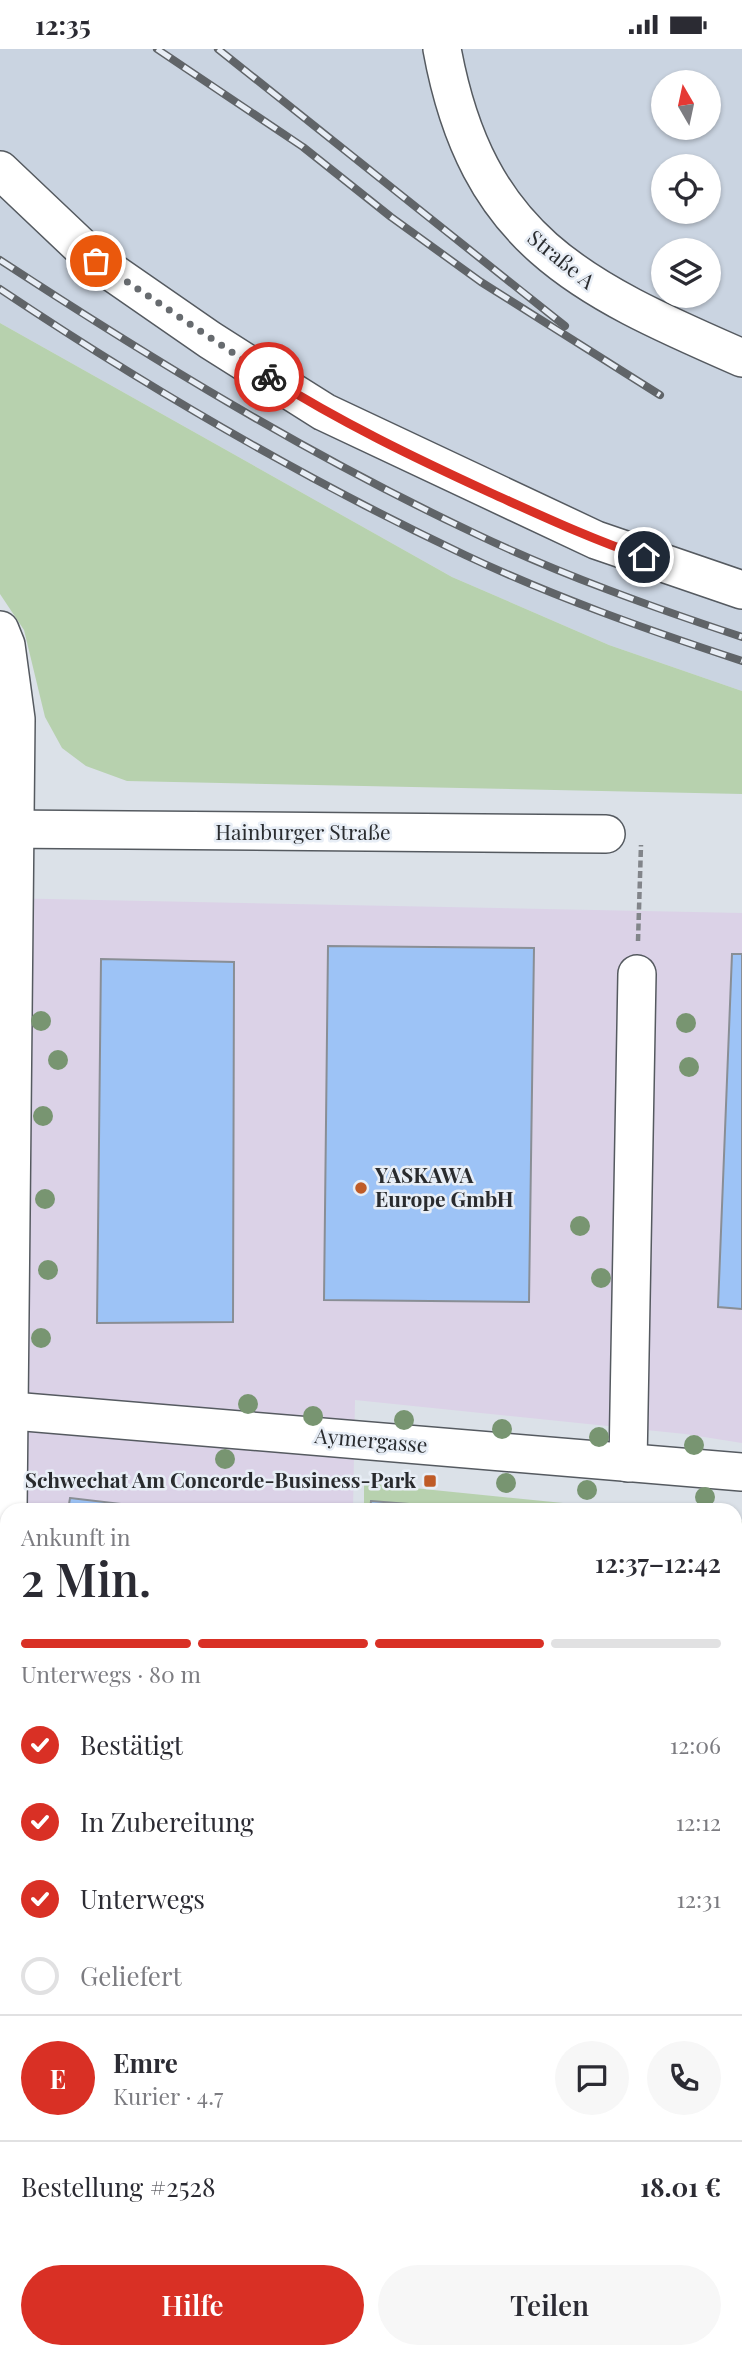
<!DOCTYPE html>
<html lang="de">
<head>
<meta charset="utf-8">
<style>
	:root { --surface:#fff; --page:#f7f7f7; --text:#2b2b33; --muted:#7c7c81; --line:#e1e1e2; --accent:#d93025 }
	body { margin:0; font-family:"Playfair Display",serif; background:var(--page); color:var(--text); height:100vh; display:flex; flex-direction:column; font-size:26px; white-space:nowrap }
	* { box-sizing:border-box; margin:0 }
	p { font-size:23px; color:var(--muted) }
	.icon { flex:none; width:38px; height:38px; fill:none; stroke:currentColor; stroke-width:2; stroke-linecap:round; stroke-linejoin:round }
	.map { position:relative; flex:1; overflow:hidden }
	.details { position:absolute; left:0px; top:1454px; width:742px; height:856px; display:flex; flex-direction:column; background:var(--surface); border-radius:21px 21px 0 0; box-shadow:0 2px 5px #0004 }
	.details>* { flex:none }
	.needle { width:46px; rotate:351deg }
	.controls { position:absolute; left:651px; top:21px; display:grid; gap:14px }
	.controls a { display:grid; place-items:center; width:70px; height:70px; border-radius:50%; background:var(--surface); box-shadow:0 2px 5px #0004; font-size:35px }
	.pin { position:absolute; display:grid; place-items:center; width:60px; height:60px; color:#fff; margin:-30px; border:4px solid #fff; border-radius:50%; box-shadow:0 2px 7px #0007 }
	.courier { position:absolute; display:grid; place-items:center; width:70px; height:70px; margin:-35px; border:5px solid #d93025; border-radius:50%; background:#fff; color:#222; box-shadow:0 2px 9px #0007 }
	.head em { font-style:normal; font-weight:600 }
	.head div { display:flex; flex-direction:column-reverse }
	.head { display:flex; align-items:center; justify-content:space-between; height:119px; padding:0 21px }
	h1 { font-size:46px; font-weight:600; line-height:52px }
	.bar { display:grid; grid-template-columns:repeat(4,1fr); gap:10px 7px; align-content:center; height:84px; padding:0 21px }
	.bar i { height:9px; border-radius:5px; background:var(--line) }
	.bar .current { background:var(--accent) }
	.bar p { grid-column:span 4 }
	.line { display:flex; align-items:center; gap:18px; padding:0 21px; border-top:2px solid var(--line) }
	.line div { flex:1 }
	.round { display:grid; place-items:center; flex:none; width:74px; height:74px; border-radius:37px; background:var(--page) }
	ol { padding:0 21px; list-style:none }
	li { display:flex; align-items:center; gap:21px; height:77px }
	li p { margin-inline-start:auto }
	li .icon { padding:7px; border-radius:50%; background:var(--accent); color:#fff; stroke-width:4 }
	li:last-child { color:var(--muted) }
	li i { width:38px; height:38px; border:4px solid var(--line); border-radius:50% }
	.button { display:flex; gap:14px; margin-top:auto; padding:14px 21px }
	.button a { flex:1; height:80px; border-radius:42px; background:var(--accent); color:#fff; font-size:28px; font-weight:600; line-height:80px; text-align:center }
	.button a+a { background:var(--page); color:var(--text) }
	.status { display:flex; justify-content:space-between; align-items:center; height:49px; padding:0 35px; background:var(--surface); direction:ltr }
	.status svg { height:19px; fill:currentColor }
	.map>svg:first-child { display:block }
</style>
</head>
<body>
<div class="status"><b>12:35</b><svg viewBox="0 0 49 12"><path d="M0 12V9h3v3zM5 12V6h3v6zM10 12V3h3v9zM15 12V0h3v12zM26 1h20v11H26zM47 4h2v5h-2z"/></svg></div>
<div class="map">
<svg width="742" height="2309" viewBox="0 0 742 2309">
	<rect width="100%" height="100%" fill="#dbe1e8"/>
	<!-- commercial -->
	<path fill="#dbd2e7" d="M0 849 742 864V1394L685 1385 355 1351 353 1461H7V1760L0 1756Z"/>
	<!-- built -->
	<path fill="#cad4e1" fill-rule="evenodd" d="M0 0H742V642L609 596 452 528 0 274ZM663 33H709V79H663ZM663 117H709V163H663ZM663 201H709V247H663Z"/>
	<!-- green -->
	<g fill="#b7d1ae">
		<path d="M0 274 452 528 609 596 742 642V745L127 732 86 717 62 699 45 668 24 581 0 545Z"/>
		<path d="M364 1434 633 1461H364Z"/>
		<path d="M735 1472H742V2133L735 2141Z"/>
		<path d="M7 1604V1777L0 1772V1611Z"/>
	</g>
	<!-- building -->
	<g fill="#9dc3f6" stroke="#898e95" stroke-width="2">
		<path d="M328 897 534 899 529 1253 324 1251Z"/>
		<path d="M732 905H742V1260L718 1258Z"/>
		<path d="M101 910 234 913 233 1273 97 1274Z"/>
		<path d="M70 1449 139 1457 138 1461H68Z"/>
		<path d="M371 1452 421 1456V1461H370Z"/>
	</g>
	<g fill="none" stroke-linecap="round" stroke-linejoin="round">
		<defs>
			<g id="minor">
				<path d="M442 0C477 191 579 238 742 309"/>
				<path d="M0 121 96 212 210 291 324 363 596 491 742 541"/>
				<path d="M0 581 6 596 16 670 8 1461"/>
				<path d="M0 780 606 785"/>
				<path d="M0 1361 742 1423"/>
				<path d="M628 1414 637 925"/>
				<path d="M0 1522 7 1493"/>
				<path d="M735 2186 742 2177"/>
				<path d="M633 2309 638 2303"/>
			</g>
			<g id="major">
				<path d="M0 1820 7 1825"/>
				<path d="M663 2303 670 2309"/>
			</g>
		</defs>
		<!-- minor casing -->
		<use href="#minor" stroke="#555a60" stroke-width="40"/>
		<!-- major casing -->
		<use href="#major" stroke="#bfbfc0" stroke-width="42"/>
		<!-- path -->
		<path stroke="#82858a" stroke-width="4.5" stroke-dasharray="7 3.5" stroke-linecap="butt" d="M638 892 641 796"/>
		<!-- minor -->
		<use href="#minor" stroke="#fff" stroke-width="37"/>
		<!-- major -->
		<use href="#major" stroke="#cadc87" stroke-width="38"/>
		<defs>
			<g id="rail">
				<path d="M157 0 303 98 391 168 481 233 660 346"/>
				<path d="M218 0 565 277"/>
				<path d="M0 211C153 311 310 407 476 485 562 526 652 558 742 588"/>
				<path d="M0 240C148 339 304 430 465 506 554 548 648 581 742 612"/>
			</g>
		</defs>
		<!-- rail casing -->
		<use href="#rail" stroke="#606468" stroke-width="8"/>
		<!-- rail -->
		<use href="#rail" stroke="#e8eef6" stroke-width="5" stroke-dasharray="16" stroke-linecap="butt"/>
	</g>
	<!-- trees -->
	<g fill="#789571">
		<circle cx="41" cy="972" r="10"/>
		<circle cx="686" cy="974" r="10"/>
		<circle cx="58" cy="1011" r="10"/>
		<circle cx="689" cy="1018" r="10"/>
		<circle cx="43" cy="1067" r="10"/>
		<circle cx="45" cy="1150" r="10"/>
		<circle cx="580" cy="1177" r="10"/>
		<circle cx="48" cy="1221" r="10"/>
		<circle cx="601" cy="1229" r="10"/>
		<circle cx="41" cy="1289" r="10"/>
		<circle cx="248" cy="1355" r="10"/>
		<circle cx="313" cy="1367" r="10"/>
		<circle cx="404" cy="1371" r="10"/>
		<circle cx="502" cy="1380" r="10"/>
		<circle cx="599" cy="1388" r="10"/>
		<circle cx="694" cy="1396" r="10"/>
		<circle cx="225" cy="1410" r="10"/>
		<circle cx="506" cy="1434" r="10"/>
		<circle cx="587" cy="1441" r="10"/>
		<circle cx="705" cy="1448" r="10"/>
	</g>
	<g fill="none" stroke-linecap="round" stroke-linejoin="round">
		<!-- done -->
		<path stroke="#676b6f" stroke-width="7" stroke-dasharray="0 12.6" d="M96 212 269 328"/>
		<!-- route -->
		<path stroke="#d93025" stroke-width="9" d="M269 328C340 373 415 409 491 444 542 467 591 490 644 508"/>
	</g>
	<!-- markers -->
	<g fill="#bf5b27" stroke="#e8eef6" stroke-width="2.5">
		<circle cx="361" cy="1139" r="7"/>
		<rect x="423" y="1425" width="14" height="14" rx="3.5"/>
	</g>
	<g text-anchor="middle" stroke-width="5" stroke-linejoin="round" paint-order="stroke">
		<!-- street labels -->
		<g font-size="21" fill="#292b2e" stroke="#e8eef6">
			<text transform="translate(561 211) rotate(39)" y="7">Straße A</text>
			<text x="303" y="791">Hainburger Straße</text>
			<text transform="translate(371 1392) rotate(5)" y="7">Aymergasse</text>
		</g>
		<!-- poi labels -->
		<g font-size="21" font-weight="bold" fill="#292b2e" stroke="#e8eef6" text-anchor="start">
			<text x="375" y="1134">YASKAWA<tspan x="375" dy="24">Europe GmbH</tspan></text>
			<text x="416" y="1439" text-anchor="end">Schwechat Am Concorde-Business-Park</text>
		</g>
	</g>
</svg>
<div class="controls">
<a><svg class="needle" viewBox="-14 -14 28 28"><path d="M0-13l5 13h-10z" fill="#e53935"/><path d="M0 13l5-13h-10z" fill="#7c7c81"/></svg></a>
<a><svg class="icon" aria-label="locate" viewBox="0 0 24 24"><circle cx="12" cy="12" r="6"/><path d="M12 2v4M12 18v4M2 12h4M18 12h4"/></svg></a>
<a><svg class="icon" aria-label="layers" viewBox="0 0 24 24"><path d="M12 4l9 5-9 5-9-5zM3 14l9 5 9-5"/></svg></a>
</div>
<div class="pin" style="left:96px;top:212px;background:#ea580c"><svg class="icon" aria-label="bag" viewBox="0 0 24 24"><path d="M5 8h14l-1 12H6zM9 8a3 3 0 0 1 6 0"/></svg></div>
<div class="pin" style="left:644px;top:508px;background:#1f2937"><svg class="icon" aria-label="home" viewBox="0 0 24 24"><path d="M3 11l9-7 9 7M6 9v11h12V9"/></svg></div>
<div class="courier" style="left:269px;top:328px"><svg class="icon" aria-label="bike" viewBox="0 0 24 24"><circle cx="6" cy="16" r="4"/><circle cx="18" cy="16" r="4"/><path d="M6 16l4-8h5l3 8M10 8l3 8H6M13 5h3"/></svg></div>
<section class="details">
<div class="head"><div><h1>2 Min.</h1><p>Ankunft in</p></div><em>12:37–12:42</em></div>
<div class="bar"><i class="current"></i><i class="current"></i><i class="current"></i><i></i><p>Unterwegs · 80 m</p></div>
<ol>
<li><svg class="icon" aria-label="check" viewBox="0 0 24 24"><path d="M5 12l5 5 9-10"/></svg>Bestätigt<p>12:06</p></li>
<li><svg class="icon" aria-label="check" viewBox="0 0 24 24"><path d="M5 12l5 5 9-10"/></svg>In Zubereitung<p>12:12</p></li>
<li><svg class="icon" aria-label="check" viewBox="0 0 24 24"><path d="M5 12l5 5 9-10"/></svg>Unterwegs<p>12:31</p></li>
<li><i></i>Geliefert</li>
</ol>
<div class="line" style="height:126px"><b class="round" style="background:var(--accent);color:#fff">E</b><div><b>Emre</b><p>Kurier · 4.7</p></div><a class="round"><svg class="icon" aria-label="chat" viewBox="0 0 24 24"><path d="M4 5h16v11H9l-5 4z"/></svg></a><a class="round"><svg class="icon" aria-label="phone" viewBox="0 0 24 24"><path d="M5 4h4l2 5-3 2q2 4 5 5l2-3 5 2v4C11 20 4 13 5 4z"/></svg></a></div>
<div class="line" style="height:91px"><div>Bestellung #2528</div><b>18.01 €</b></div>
<div class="button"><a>Hilfe</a><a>Teilen</a></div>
</section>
</div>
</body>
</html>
